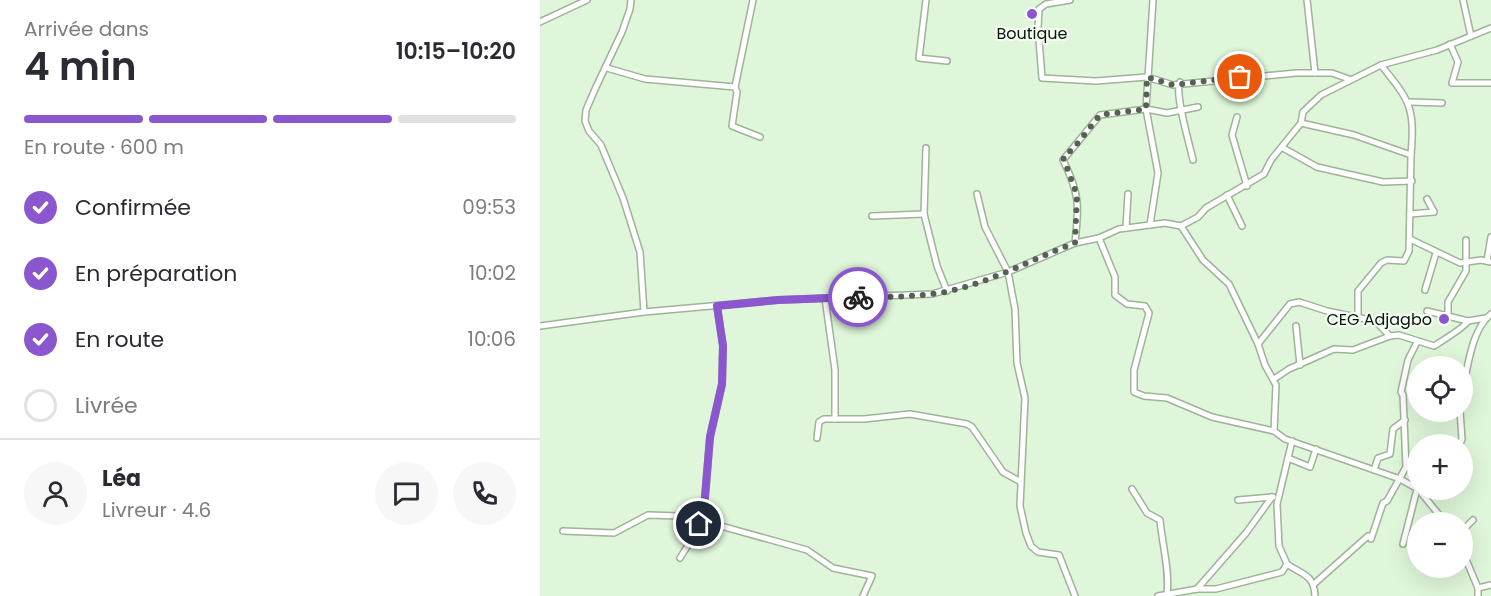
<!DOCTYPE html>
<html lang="fr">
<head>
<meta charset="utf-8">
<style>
	:root { --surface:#fff; --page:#f7f7f7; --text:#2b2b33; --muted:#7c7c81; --line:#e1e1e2; --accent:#8b57cf }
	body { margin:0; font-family:Poppins,sans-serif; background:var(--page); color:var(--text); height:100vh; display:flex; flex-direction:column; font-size:22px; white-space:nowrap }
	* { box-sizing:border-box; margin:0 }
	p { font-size:20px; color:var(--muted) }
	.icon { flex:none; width:33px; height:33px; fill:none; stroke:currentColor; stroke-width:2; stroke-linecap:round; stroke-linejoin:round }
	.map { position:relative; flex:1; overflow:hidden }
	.panel { display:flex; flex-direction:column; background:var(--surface); width:540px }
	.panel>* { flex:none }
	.fabs { position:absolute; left:867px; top:356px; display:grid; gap:12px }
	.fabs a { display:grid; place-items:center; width:66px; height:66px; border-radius:50%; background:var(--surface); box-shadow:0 6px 24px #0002; font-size:30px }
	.pin { position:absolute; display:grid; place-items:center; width:51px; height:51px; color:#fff; margin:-26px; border:3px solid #fff; border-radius:50%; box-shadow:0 2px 6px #0007 }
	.courier { position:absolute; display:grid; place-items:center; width:60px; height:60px; margin:-30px; border:4px solid #8b57cf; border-radius:50%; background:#fff; color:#222; box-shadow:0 2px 8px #0007 }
	.overview em { font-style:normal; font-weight:600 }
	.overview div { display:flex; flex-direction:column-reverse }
	.overview { display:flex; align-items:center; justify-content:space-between; height:102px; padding:0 24px }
	h1 { font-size:39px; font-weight:600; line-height:45px }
	.bar { display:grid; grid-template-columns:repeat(4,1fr); gap:9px 6px; align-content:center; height:72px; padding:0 24px }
	.bar i { height:8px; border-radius:4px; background:var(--line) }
	.bar .on { background:var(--accent) }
	.bar p { grid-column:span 4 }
	.line { display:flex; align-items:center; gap:15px; padding:0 24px; border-top:2px solid var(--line) }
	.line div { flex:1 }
	.round { display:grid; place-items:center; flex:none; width:63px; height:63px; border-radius:32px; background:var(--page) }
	ol { padding:0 24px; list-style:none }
	li { display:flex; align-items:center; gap:18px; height:66px }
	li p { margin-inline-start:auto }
	li .icon { padding:6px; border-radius:50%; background:var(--accent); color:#fff; stroke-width:4 }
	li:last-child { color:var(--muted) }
	li i { width:33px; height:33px; border:3px solid var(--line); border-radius:50% }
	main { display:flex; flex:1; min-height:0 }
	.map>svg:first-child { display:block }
</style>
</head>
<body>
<main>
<section class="panel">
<div class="overview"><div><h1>4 min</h1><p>Arrivée dans</p></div><em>10:15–10:20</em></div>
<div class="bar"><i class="on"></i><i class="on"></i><i class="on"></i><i></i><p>En route · 600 m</p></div>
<ol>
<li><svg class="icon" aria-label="check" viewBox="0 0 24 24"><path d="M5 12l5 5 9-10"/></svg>Confirmée<p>09:53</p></li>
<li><svg class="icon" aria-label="check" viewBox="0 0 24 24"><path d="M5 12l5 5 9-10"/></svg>En préparation<p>10:02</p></li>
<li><svg class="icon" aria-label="check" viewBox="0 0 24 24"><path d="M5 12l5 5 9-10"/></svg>En route<p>10:06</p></li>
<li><i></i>Livrée</li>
</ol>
<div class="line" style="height:108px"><a class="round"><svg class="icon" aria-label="person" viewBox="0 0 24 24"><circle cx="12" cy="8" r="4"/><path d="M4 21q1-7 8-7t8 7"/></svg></a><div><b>Léa</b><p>Livreur · 4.6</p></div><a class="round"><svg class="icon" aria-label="chat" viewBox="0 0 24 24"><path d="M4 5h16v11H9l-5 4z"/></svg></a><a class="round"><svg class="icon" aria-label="phone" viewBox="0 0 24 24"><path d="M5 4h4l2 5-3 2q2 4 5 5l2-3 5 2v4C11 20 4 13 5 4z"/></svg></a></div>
</section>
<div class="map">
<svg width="951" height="596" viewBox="0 0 951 596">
	<rect width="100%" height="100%" fill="#dff6da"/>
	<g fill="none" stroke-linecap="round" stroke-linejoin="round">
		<defs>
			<g id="minor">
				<path d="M91 0 90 9 82 32 56 87 46 110 45 121 49 131 61 145 83 198 100 252 104 312"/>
				<path d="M386 0 379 58 407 61"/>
				<path d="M530 0 506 4 499 9 498 27 502 78 556 81 607 77 633 85 756 73H792L809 79"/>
				<path d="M767 0 775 73"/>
				<path d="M923 0 931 36"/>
				<path d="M0 22 47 0"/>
				<path d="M910 44 918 62 912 83H951"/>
				<path d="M67 68 105 79 195 87 197 92 192 126 220 137"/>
				<path d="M640 82C634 94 650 145 653 160"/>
				<path d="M195 87 213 0"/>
				<path d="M870 102 902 103"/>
				<path d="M697 117 692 135 707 186"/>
				<path d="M761 123 814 135 871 155C875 107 870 101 841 65"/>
				<path d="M386 148 384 214 397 266 407 291"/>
				<path d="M743 148 777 167 843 182 872 181"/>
				<path d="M437 194 445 227 468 272 475 309 477 363 485 398 480 506 486 533 491 546 498 552 519 555 535 596"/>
				<path d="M687 195 702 226"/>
				<path d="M870 214 894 212 887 199"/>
				<path d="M332 216 384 214"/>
				<path d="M610 225 618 173 606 109 613 0"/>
				<path d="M641 226 663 260 689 284 718 344"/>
				<path d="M586 228 588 194"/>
				<path d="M559 238 575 277V295L587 304 605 306 609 313 594 370V392L604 396 627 398 672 417 734 431 745 439 860 479 878 489"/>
				<path d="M870 239 920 263 941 260 951 262"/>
				<path d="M535 243C539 206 540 194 523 160L560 115 606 109 627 113 658 107"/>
				<path d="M947 261 951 237"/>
				<path d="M885 290 896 253"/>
				<path d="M285 298 295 370V419"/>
				<path d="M887 311 928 321"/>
				<path d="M908 315V302L926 271V240"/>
				<path d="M818 318V291L841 263 847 260 864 261 869 251 871 155"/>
				<path d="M0 326 104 312 238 300 392 294 468 272 535 243 559 238 579 229 625 223 641 226 658 217 666 208 724 174 731 160 761 123 763 112 781 95 841 65 897 50 951 28"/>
				<path d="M756 326 760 365"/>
				<path d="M734 379 749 369 794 349 813 350 850 336 859 335 894 346C902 341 925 327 928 321L946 318"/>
				<path d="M922 392C928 368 931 330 951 314"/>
				<path d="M734 431 736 385 725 365 718 344 750 304 759 302 787 311 835 321 850 336"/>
				<path d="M277 438 279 422 284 419H324L370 414 427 424 432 427 463 472 481 482"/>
				<path d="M920 444 922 439 920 411"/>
				<path d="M748 458 770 467 776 449"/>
				<path d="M834 470 838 458 850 454 853 429 865 420"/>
				<path d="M592 489 607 513 620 520C622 543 630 572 627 594"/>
				<path d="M878 489 905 522"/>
				<path d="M698 500 733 497"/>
				<path d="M163 521 267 550 293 568 332 576 323 596"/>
				<path d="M23 531 74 533 108 515 139 516 159 524"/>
				<path d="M922 531 933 520"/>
				<path d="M831 539 843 503 847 501 866 467 863 395 861 392 868 360 877 342"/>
				<path d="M863 544 877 489"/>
				<path d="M922 550 938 588V596"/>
				<path d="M140 558 163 521 170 437 182 384 183 346 177 306"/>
				<path d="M747 564C762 575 774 574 775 596"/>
				<path d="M774 584 828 536"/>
				<path d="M938 588 951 585"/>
				<path d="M657 589 706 533 732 497"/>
				<path d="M618 596 657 589H676L742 572 747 564 739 546 737 504 752 441"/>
			</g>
		</defs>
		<!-- minor casing -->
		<use href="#minor" stroke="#9eb399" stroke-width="8"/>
		<!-- minor -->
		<use href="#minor" stroke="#fff" stroke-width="5"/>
	</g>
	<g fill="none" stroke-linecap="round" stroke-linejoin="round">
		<!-- done -->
		<path stroke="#556253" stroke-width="6" stroke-dasharray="0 10.8" d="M318 297C347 297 376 297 405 292 450 283 492 259 535 243L537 195 523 157 533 149 560 115 606 109 607 77 633 85 700 77"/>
		<!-- route -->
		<path stroke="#8b57cf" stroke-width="8" d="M159 524 163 521 170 437 182 384 183 346 177 306 238 300 318 297"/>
	</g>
	<!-- markers -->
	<g fill="#8b57cf" stroke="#f5fef3" stroke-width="2">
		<circle cx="492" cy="14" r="6"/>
		<circle cx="904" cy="319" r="6"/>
	</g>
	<g text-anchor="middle" stroke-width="4.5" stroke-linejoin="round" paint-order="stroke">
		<!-- poi labels -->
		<g font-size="16" fill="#0b130a" stroke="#f5fef3">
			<text x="492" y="39">Boutique</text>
			<text x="892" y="325" text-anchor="end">CEG Adjagbo</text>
		</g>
	</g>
</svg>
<div class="fabs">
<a><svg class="icon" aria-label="locate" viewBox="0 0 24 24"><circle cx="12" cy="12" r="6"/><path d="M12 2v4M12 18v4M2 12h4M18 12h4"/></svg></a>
<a>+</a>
<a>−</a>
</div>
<div class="pin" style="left:700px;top:77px;background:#ea580c"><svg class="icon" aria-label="bag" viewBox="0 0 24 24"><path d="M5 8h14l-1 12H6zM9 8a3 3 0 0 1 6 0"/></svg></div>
<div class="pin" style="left:159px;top:524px;background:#1f2937"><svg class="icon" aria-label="home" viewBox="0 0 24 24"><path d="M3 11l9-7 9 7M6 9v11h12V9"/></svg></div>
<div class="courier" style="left:318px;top:297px"><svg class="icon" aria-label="bike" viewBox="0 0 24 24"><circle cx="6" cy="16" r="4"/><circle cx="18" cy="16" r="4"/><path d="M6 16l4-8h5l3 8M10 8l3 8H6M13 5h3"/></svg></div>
</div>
</main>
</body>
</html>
